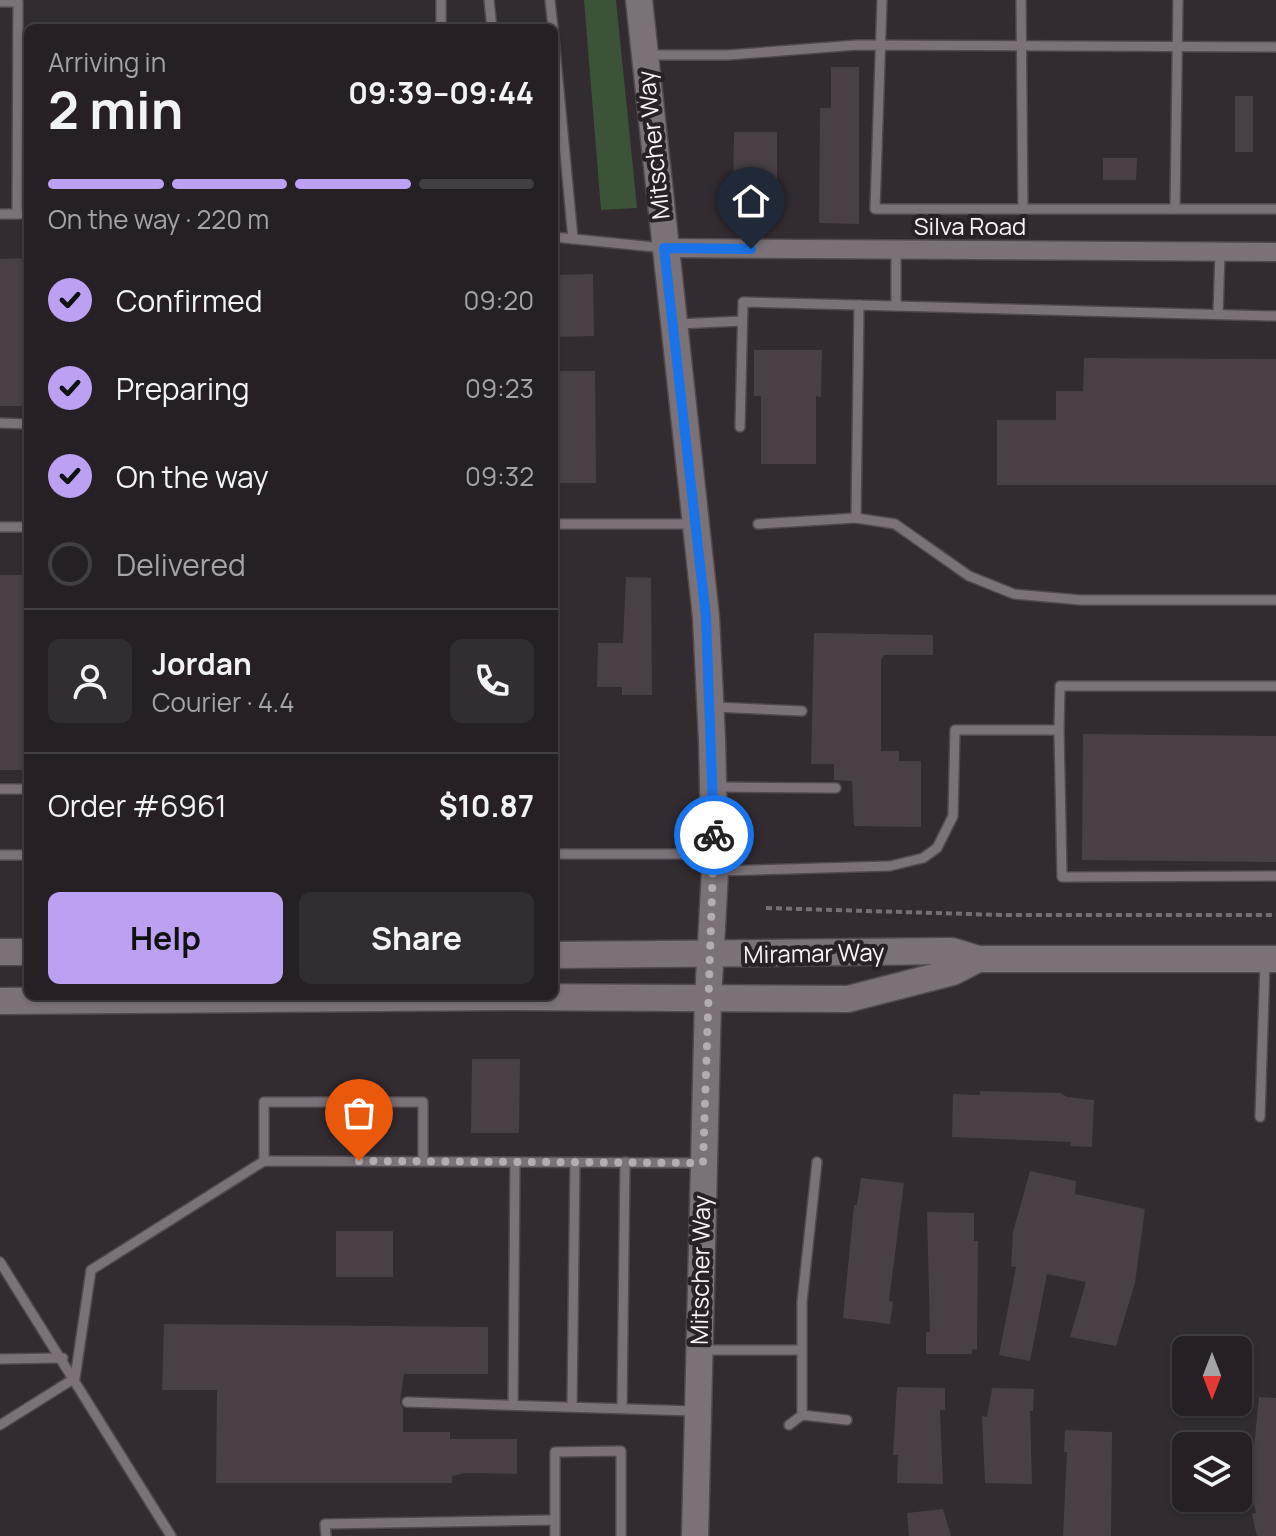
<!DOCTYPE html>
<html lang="en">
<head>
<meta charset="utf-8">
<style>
	:root { --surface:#262024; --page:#322d31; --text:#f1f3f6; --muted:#a4a3a6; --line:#423e41; --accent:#bca0f2 }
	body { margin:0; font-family:Manrope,sans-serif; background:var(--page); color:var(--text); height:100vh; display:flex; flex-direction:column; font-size:30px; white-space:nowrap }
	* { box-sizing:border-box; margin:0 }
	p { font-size:26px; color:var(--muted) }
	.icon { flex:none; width:44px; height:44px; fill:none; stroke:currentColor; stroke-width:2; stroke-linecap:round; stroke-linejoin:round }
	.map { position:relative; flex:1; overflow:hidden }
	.sheet { position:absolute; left:24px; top:24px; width:534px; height:976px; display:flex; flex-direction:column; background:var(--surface); border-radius:12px; box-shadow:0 2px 6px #0004,0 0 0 2px var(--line) }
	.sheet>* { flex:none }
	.needle { width:52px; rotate:180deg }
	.buttons { position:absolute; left:1172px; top:1336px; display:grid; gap:16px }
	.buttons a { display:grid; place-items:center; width:80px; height:80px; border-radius:12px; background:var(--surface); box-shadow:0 2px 6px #0004,0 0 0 2px var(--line); font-size:40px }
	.pin { position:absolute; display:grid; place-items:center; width:68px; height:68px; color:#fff; margin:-82px -34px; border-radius:50% 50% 50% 0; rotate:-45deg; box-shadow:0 0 8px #0007 }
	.pin .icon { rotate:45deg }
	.courier { position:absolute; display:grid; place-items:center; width:80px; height:80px; margin:-40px; border:6px solid #1a73e8; border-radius:50%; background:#fff; color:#222; box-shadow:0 2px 10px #0007 }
	.headline em { font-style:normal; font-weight:700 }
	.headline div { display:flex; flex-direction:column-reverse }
	.headline { display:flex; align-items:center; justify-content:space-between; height:136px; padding:0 24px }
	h1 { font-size:52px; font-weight:700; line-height:60px }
	.bar { display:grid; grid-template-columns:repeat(4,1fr); gap:12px 8px; align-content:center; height:96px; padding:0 24px }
	.bar i { height:10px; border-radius:6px; background:var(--line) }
	.bar .current { background:var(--accent) }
	.bar p { grid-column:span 4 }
	.line { display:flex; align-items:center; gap:20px; padding:0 24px; border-top:2px solid var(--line) }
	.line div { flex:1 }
	.round { display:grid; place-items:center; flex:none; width:84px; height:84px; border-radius:12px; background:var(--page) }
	ol { padding:0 24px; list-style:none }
	li { display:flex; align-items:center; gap:24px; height:88px }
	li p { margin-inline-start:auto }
	li .icon { padding:8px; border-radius:50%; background:var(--accent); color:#111; stroke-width:4 }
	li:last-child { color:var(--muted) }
	li i { width:44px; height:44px; border:4px solid var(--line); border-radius:50% }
	.button { display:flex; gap:16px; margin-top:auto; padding:16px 24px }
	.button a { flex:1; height:92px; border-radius:12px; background:var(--accent); color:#111; font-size:32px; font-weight:700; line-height:92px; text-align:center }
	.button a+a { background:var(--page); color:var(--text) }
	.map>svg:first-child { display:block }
</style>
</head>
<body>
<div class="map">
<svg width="1276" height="1536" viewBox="0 0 1276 1536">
	<rect width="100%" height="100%" fill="#322b30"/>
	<!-- green -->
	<path fill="#3b5337" d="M584 0H616L637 208 601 210Z"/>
	<!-- building -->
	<g fill="#484046">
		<path d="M831 67H859V224L819 223 820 108H831Z"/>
		<rect x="1235" y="96" width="18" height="56"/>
		<path d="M734 132H777V203H733Z"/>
		<path d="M1103 158H1137L1136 180H1103Z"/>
		<path d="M28 258V406H0V259Z"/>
		<path d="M593 274 594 336 554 337V275Z"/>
		<path d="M754 350H822L821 397 816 396V464H761V396H754Z"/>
		<path d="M1084 358 1276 359V485H997V420H1056V391H1083Z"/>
		<path d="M554 371H595L596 483H554Z"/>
		<rect x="0" y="575" width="28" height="195"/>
		<path d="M626 577 651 578 652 695H622V687H597L598 643H623Z"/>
		<path d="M814 633 933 635V655H884L881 660V751H899V761H921V827L854 826 852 781 834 780V764H811Z"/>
		<path d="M1083 734 1276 736V862L1082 860Z"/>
		<path d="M472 1059H520L519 1133H471Z"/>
		<path d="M980 1091 1061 1093 1067 1097 1094 1100 1092 1147 1070 1146 1071 1142 952 1137 953 1094 980 1095Z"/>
		<path d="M1030 1171 1076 1181 1075 1194 1145 1209 1135 1283 1116 1346 1070 1337 1086 1282 1047 1274 1030 1361 999 1355 1016 1267 1011 1266 1013 1232Z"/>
		<path d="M861 1178 904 1183 889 1301 893 1302 890 1324 843 1318 854 1205H857Z"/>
		<path d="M927 1212 974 1213V1241H978L977 1350 972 1349V1354H926V1332H930Z"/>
		<rect x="336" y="1231" width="57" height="46"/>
		<path d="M164 1324 488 1327V1374H404L400 1403 403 1408V1432H450V1439H517V1474L466 1473 452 1476V1483H216L217 1390H162Z"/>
		<path d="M897 1387 945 1388V1410H940L943 1484 897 1483 898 1455H893Z"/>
		<path d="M992 1388 1034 1389 1033 1411H1030L1032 1484 985 1483 982 1416 987 1417Z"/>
		<path d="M1259 1397 1276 1398V1536H1257L1252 1514 1256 1513 1250 1488Z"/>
		<path d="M1065 1430 1112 1432 1111 1536H1063L1067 1452H1064Z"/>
		<path d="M943 1509 951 1536H909L907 1513Z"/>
	</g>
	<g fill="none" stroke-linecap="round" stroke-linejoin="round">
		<defs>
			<g id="lane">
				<path d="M489 0 492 28"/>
				<path d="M550 0 553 28"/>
				<path d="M882 0 875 209H1276"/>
				<path d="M1021 0 1023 209"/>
				<path d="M0 2H18L17 214"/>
				<path d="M441 28V0"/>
				<path d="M554 38 573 239"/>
				<path d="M649 55H728L857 45 1276 47"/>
				<path d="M1175 209 1178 0"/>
				<path d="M0 214H28"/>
				<path d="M554 237 664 248"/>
				<path d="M896 251V306"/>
				<path d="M1218 314 1220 252"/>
				<path d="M678 324 742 321"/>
				<path d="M0 423 28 424"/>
				<path d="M740 427 743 302 1276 316"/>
				<path d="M856 518 859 305"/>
				<path d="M554 524H694"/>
				<path d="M758 524 856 518 895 524 969 576 1014 594 1081 600H1276"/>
				<path d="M0 527H28"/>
				<path d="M714 707 802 711"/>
				<path d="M1059 730 1062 877 1276 876"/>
				<path d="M716 787 836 788"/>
				<path d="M0 789H28"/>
				<path d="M554 854H711"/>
				<path d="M0 855H28"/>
				<path d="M719 871 890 866 923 858 937 848 953 816 955 730H1059L1060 686H1276"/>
				<path d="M1260 1117 1265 962"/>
				<path d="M264 1161V1102H423V1161"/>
				<path d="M0 1262 171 1536"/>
				<path d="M703 1350H799"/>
				<path d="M0 1359 63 1358"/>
				<path d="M407 1402 694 1411"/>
				<path d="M513 1405 515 1162"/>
				<path d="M572 1407 575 1162"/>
				<path d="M622 1408 625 1162"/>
				<path d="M802 1415V1302L817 1162"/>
				<path d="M0 1425 75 1378 91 1270 264 1161 702 1163"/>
				<path d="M789 1425 802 1415 847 1420"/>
				<path d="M326 1536 325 1524 555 1520"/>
				<path d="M555 1536V1452L621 1451V1536"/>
			</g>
			<path id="street" d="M664 248 1276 252"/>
			<g id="secondary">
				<path d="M639 0 706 617 712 740 715 871 708 999 695 1536"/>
				<path d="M0 952H28"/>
				<path d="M554 955 952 951 978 959H1276"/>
				<path d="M0 1001 507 997 848 999 953 972 978 959"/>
			</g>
		</defs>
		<!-- lane casing -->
		<use href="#lane" stroke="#50494e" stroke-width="12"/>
		<!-- street casing -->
		<use href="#street" stroke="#50494e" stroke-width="21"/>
		<!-- secondary casing -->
		<use href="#secondary" stroke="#50494e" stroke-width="29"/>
		<!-- path -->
		<path stroke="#756e73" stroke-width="4" stroke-dasharray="6 4" stroke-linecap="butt" d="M766 908 1003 915H1276"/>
		<!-- lane -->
		<use href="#lane" stroke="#7b7278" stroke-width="9"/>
		<!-- street -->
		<use href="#street" stroke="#7b7278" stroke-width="18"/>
		<!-- secondary -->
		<use href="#secondary" stroke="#7b7278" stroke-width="26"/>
	</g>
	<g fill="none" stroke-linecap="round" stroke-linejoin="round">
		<!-- done -->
		<path stroke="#b3adb1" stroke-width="8" stroke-dasharray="0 14.4" d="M359 1161 703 1163 714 835"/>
		<!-- route -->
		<path stroke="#1a73e8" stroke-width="10" d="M714 835 706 617 664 248 751 249"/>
	</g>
	<g text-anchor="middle" stroke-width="8" stroke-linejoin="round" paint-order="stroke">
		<!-- street labels -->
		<g font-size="24" fill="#f9f3f7" stroke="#282126">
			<text transform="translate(654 145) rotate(-96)" y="8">Mitscher Way</text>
			<text x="970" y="235">Silva Road</text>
			<text transform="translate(814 954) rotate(-1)" y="8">Miramar Way</text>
			<text transform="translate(701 1270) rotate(-89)" y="8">Mitscher Way</text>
		</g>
	</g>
</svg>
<div class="buttons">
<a><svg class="needle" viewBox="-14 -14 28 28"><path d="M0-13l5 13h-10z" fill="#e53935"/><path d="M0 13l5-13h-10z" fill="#a4a3a6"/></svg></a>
<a><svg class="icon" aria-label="layers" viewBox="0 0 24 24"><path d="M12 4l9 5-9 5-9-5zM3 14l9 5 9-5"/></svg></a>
</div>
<div class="pin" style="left:359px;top:1161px;background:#ea580c"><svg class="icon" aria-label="bag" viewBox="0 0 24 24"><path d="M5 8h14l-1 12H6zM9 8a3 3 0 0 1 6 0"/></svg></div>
<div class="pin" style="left:751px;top:249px;background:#1f2937"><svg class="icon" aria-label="home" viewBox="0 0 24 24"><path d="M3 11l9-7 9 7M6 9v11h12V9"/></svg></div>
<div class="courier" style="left:714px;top:835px"><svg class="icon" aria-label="bike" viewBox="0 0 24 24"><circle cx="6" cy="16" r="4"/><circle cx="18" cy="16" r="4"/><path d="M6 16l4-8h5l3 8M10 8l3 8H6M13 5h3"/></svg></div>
<section class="sheet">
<div class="headline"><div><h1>2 min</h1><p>Arriving in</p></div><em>09:39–09:44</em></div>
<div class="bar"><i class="current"></i><i class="current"></i><i class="current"></i><i></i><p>On the way · 220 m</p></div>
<ol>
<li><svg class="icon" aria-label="check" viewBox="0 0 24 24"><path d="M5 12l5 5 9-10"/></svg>Confirmed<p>09:20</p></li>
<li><svg class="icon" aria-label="check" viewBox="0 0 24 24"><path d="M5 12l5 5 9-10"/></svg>Preparing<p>09:23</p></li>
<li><svg class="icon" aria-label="check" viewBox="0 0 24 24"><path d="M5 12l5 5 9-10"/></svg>On the way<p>09:32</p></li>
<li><i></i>Delivered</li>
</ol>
<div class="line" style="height:144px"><a class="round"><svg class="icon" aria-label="person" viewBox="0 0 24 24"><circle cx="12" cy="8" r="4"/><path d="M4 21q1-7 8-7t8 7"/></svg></a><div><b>Jordan</b><p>Courier · 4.4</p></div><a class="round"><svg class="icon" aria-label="phone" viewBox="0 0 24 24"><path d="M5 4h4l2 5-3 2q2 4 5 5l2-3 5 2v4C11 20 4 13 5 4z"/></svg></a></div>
<div class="line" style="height:104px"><div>Order #6961</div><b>$10.87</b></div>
<div class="button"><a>Help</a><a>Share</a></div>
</section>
</div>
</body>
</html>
